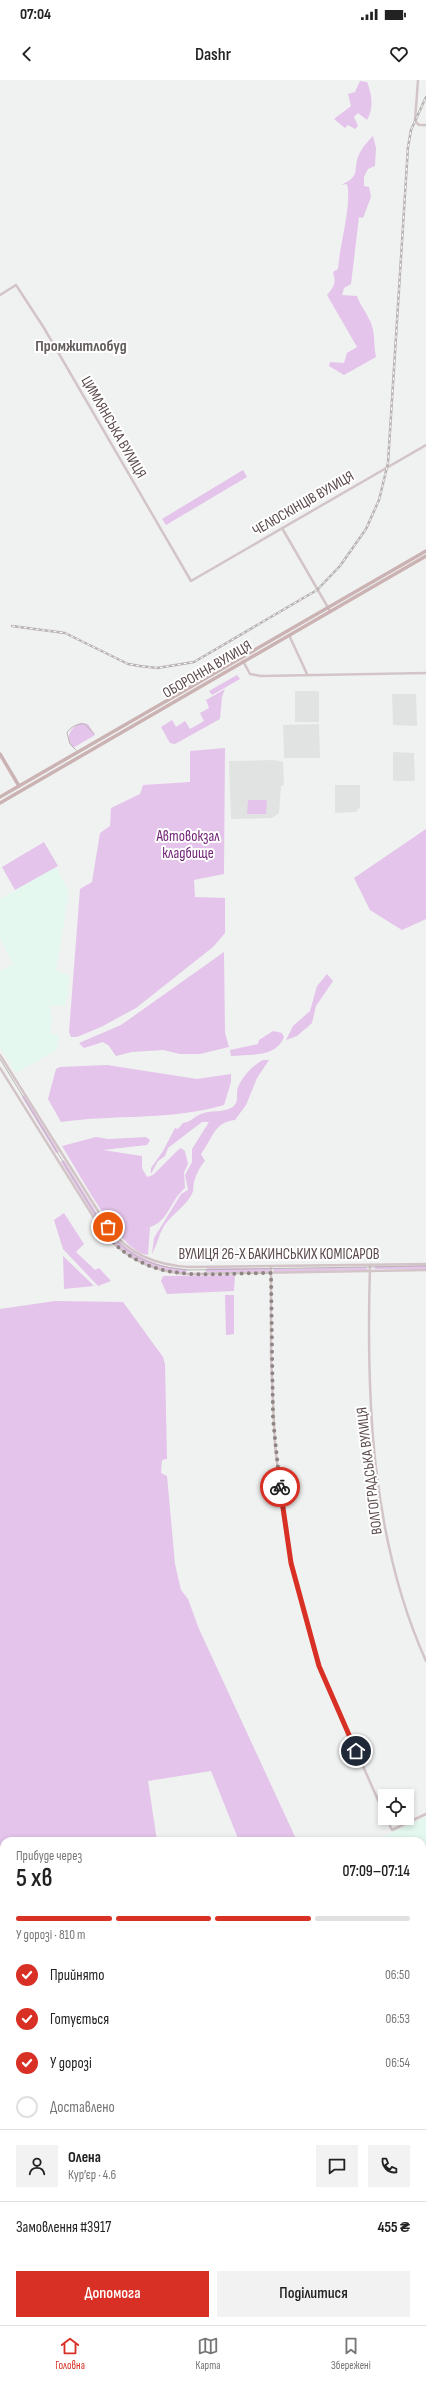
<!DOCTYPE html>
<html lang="uk">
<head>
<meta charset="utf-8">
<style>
	:root { --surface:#fff; --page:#f2f2f2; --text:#222; --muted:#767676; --line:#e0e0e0; --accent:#d93025 }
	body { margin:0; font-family:"Sofia Sans Condensed",sans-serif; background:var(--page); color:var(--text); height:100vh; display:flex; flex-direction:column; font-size:15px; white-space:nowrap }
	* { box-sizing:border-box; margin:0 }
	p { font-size:13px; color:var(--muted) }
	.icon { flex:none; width:22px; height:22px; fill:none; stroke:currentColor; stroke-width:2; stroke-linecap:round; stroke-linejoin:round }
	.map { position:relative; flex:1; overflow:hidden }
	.side { position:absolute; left:0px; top:1757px; width:426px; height:488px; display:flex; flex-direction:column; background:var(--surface); border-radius:12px 12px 0 0; box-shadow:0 2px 6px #0003 }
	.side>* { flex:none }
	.controls { position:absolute; left:378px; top:1709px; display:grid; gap:8px }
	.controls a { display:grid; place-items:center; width:36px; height:36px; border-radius:0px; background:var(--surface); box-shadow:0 2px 6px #0003; font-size:20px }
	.pin { position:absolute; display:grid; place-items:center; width:34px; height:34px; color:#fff; margin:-17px; border:2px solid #fff; border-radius:50%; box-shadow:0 1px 4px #0007 }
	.courier { position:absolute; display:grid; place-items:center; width:40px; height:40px; margin:-20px; border:3px solid #d93025; border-radius:50%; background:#fff; color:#222; box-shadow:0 1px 5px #0007 }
	.headline em { font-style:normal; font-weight:600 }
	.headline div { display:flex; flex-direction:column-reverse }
	.headline { display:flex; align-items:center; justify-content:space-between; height:68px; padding:0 16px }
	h1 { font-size:26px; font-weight:600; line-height:30px }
	.bar { display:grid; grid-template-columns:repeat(4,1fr); gap:6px 4px; align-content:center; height:48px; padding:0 16px }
	.bar i { height:5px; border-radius:3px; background:var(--line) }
	.bar .selected { background:var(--accent) }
	.bar p { grid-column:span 4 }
	.line { display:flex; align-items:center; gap:10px; padding:0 16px; border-top:1px solid var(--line) }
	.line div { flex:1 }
	.round { display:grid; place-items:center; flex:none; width:42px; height:42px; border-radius:0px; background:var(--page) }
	ol { padding:0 16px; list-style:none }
	li { display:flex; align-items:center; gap:12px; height:44px }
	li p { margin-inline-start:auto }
	li .icon { padding:4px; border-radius:50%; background:var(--accent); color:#fff; stroke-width:4 }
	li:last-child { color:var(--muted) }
	li i { width:22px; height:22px; border:2px solid var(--line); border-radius:50% }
	.action { display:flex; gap:8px; margin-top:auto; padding:8px 16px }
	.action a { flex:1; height:46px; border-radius:0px; background:var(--accent); color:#fff; font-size:16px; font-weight:600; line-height:46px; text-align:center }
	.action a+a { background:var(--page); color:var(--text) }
	.status { display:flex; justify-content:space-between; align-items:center; height:28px; padding:0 20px; background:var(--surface); direction:ltr }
	.status svg { height:11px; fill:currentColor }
	header { display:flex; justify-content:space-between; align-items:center; height:52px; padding:0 16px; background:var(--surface); font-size:18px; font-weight:600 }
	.tabs { display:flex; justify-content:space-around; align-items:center; height:56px; border-top:1px solid var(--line); background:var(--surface); font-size:11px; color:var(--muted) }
	.tabs a { display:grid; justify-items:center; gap:2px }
	.tabs .selected { color:var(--accent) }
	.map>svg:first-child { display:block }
</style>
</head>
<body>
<div class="status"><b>07:04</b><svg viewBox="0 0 49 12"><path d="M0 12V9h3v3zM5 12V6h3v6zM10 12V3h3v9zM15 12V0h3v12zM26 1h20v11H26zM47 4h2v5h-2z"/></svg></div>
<header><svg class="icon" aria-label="back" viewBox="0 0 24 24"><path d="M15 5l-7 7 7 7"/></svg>Dashr<svg class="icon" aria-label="heart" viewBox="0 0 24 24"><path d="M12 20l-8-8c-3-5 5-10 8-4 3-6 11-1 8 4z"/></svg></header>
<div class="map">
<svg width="426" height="2245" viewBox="0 0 426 2245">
	<rect width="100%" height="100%" fill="#f0f2f1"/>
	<!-- education -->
	<g fill="#e1e3e2">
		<rect x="295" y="611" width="24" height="31"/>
		<path d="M392 614H416L417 646 393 645Z"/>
		<path d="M319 644 320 678H284L283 645Z"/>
		<path d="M393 672 414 673 415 701H393Z"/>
		<path d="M274 680 283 682 284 705 281 706 279 733 272 738 231 739 229 681Z"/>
		<path d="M335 705H360V727L356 732 335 733Z"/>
	</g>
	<!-- medical -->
	<g fill="#e4f8ef">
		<path d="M56 787 69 811 56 891 69 895 68 914 65 926 49 925 52 939 50 953 59 956 57 970 16 993 0 967V891L13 884 0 858V819Z"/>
		<path d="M426 1737V1842L422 1834V1761H373Z"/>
	</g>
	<!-- green -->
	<g fill="#e4c4ea">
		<path d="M360 1 367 2C372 15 374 28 367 40L358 33 354 37 358 46 355 49 348 45 345 48 334 39 351 26 348 14 355 12Z"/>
		<path d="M373 56 376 68 375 86 368 89 364 97V106L369 107 371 117 363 138 359 137 351 204 344 208 342 215 357 216C360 225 365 230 369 239 376 251 373 264 376 277L344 295 329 286 330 282 344 283 347 273 357 267 327 215C335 206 336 202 333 192L338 189C340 164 350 131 348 109L347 104 341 105C361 96 353 91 358 77 361 69 367 62 373 56Z"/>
		<path d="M243 390 247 397 166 445 162 439Z"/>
		<path d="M237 595 240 599 212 615 209 611Z"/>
		<path d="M225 609 222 617 220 639 175 664 170 663 161 647 172 640 176 647 185 641 190 649 204 641 200 633 209 628 206 620Z"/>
		<path d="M80 643 88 644 95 655 73 668C65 658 69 649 80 643Z"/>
		<path d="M225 668 224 794 194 800 195 817 225 818V853L213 867 136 928 101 947 77 957H71L69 952 80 809 92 802 100 753 110 746 111 728 140 714 143 705 190 702V671Z"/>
		<path d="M248 720H267L266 734H247Z"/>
		<path d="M426 749V839L402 850 370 830 354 798Z"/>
		<path d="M44 762 58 786 15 810 2 787Z"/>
		<path d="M224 872 225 953 229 967 200 974H180L163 970 132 972 116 976 109 966 103 962 84 968 79 963 121 945Z"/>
		<path d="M327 894 333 901 316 926 312 943 297 956 286 960 293 946 310 931 317 906Z"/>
		<path d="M273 951 282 953 284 957C276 978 249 974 231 976L230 970 258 964 259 960Z"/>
		<path d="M263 980H269L257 998 246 1025 235 1040C214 1042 213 1058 201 1074L205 1081C200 1086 196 1095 194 1102 193 1106 194 1110 192 1114 185 1127 171 1135 164 1146 159 1154 157 1165 152 1174L154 1158 181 1114 188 1110 185 1095 192 1082V1069L209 1042H202L168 1068 165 1076 158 1081 151 1094V1088L163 1071 175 1048 178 1049 183 1043C192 1042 195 1035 204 1033 214 1030 231 1033 236 1023 238 1018 236 1012 238 1007 243 996 252 986 263 980Z"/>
		<path d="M107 985 197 999 231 994V1002L224 1025C170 1041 115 1034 61 1042L48 1019 56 989 60 987Z"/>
		<path d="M24 1015 25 1016 59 1072 56 1073 22 1017Z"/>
		<path d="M96 1057 108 1059 146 1057 150 1060 147 1065 103 1070 142 1076V1088L147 1097 153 1095 177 1071 181 1068 185 1071 188 1084 184 1092 185 1108C170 1120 169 1141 150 1147L148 1175C120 1173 77 1089 62 1066Z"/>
		<path d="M64 1080 98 1135 95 1137 61 1082Z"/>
		<path d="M64 1133 84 1164 76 1172 95 1190 99 1188 111 1201 98 1206 63 1169 54 1140Z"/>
		<path d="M112 1158H115C136 1176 158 1188 186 1189L188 1191C173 1198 114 1174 112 1158Z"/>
		<path d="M63 1176 90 1202 94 1206 64 1209Z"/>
		<path d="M426 1185V1189H374L376 1186Z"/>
		<path d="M366 1187 368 1190 274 1192 273 1189Z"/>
		<path d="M207 1188H270V1192L207 1193 205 1191Z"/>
		<path d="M235 1195 234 1211 167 1214 161 1201 163 1196Z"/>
		<path d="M225 1215H234V1254L226 1255Z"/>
		<path d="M55 1221 123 1222 163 1277 165 1284 167 1379 162 1380 161 1393 167 1396 175 1484 181 1510 188 1519 199 1549 297 1761H239L211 1691 148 1701 157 1761H4V1837H0V1229Z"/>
		<path d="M422 1918 426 1927V2132L422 2123Z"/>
		<path d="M422 2152H426V2245H288V2241H422Z"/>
	</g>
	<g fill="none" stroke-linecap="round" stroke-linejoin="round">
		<!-- minor -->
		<g stroke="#d3c5c7" stroke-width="2.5">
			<path d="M418 0 415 41 419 45H426"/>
			<path d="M0 215 16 205 44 248 191 501 426 365"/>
			<path d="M282 448 330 531"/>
			<path d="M289 555 307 594"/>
			<path d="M243 581 250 594 261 596 426 593"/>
			<path d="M0 975 108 1147C129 1174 155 1185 189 1187L426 1184"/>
			<path d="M0 988 101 1149C123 1178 152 1192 189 1194L426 1190"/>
			<path d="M370 1185C366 1317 371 1459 426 1581"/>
			<path d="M271 1186V1278L275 1365 283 1436 292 1485 319 1586 385 1736"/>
			<path d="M386 1738 392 1750 426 1734"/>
		</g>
		<!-- major -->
		<g stroke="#cbb3b4" stroke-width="3.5">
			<path d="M0 674 19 706"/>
			<path d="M0 717 426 471"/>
			<path d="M0 723 426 476"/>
		</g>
		<!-- tram -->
		<g stroke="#b9b3b3" stroke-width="1">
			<path d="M76 670 70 664 67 653C70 647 78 643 85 644L94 654"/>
			<path d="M0 979 97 1137C124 1174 143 1186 189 1190L426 1186"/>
		</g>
		<defs>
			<path id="rail" d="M12 546 65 553 128 584 140 586 157 588 194 582 317 510 340 486 366 449 379 420 388 383 408 67 411 50 426 17"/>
		</defs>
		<!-- rail casing -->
		<use href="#rail" stroke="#b9b3b3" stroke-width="2.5"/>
		<!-- rail -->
		<use href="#rail" stroke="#fff" stroke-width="1" stroke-dasharray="3" stroke-linecap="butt"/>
	</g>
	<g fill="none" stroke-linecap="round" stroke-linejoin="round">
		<!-- done -->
		<path stroke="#8f8585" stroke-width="4" stroke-dasharray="0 7.2" d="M108 1147 100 1136 94 1139C141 1208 197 1193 271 1193L273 1339 280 1407"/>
		<!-- route -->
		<path stroke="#d93025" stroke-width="5" d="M280 1407 291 1483 319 1586 356 1671"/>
	</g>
	<g text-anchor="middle" stroke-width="4" stroke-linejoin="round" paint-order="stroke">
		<!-- street labels -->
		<g font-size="15" fill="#5b4a4b" stroke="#fff">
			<text transform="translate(114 347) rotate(60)" y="5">ЦИМЛЯНСЬКА ВУЛИЦЯ</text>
			<text transform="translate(303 423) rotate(-30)" y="5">ЧЕЛЮСКІНЦІВ ВУЛИЦЯ</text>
			<text transform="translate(207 589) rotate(-30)" y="5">ОБОРОННА ВУЛИЦЯ</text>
			<text x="279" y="1179">ВУЛИЦЯ 26-Х БАКИНСЬКИХ КОМІСАРОВ</text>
			<text transform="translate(369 1391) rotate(-97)" y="5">ВОЛГОГРАДСЬКА ВУЛИЦЯ</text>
		</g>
		<!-- park labels -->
		<g font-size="15" fill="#712375" stroke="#fff">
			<text x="188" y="761">Автовокзал<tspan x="188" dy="17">кладбище</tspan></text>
		</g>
		<!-- neighbourhood labels -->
		<g font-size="16" font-weight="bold" fill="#645d5d" stroke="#fff">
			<text x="81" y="271">Промжитлобуд</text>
		</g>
	</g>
</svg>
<div class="controls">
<a><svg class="icon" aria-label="locate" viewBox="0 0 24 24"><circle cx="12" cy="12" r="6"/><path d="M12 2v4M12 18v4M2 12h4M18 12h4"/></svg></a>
</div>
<div class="pin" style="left:108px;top:1147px;background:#ea580c"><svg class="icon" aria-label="bag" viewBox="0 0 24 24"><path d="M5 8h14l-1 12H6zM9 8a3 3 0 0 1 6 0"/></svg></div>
<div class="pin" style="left:356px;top:1671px;background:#1f2937"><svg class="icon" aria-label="home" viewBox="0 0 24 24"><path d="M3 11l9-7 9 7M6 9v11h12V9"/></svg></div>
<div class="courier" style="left:280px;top:1407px"><svg class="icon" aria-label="bike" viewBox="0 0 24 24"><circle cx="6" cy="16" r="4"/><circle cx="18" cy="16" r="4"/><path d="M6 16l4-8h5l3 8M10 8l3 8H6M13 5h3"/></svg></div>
<section class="side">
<div class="headline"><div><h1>5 хв</h1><p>Прибуде через</p></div><em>07:09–07:14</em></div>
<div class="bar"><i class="selected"></i><i class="selected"></i><i class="selected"></i><i></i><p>У дорозі · 810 m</p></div>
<ol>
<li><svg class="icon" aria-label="check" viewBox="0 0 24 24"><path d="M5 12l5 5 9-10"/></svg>Прийнято<p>06:50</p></li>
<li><svg class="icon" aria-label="check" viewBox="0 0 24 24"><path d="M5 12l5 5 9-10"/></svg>Готується<p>06:53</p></li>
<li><svg class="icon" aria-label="check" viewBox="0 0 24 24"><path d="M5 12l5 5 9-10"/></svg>У дорозі<p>06:54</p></li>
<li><i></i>Доставлено</li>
</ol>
<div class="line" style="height:72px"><a class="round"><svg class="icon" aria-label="person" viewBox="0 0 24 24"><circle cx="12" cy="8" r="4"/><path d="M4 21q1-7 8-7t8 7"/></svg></a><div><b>Олена</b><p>Кур’єр · 4.6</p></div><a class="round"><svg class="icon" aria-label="chat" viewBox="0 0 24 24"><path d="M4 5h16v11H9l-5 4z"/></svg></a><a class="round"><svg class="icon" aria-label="phone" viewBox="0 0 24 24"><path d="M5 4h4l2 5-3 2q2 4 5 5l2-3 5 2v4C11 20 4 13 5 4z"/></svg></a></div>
<div class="line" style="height:52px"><div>Замовлення #3917</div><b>455 ₴</b></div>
<div class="action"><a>Допомога</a><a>Поділитися</a></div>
</section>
</div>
<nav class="tabs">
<a class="selected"><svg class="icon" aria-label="home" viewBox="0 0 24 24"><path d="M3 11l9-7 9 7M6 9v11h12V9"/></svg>Головна</a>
<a><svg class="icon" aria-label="map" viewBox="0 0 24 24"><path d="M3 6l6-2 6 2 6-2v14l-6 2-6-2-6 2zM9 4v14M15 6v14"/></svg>Карта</a>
<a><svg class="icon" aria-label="saved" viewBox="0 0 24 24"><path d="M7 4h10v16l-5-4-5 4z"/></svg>Збережені</a>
</nav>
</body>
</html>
